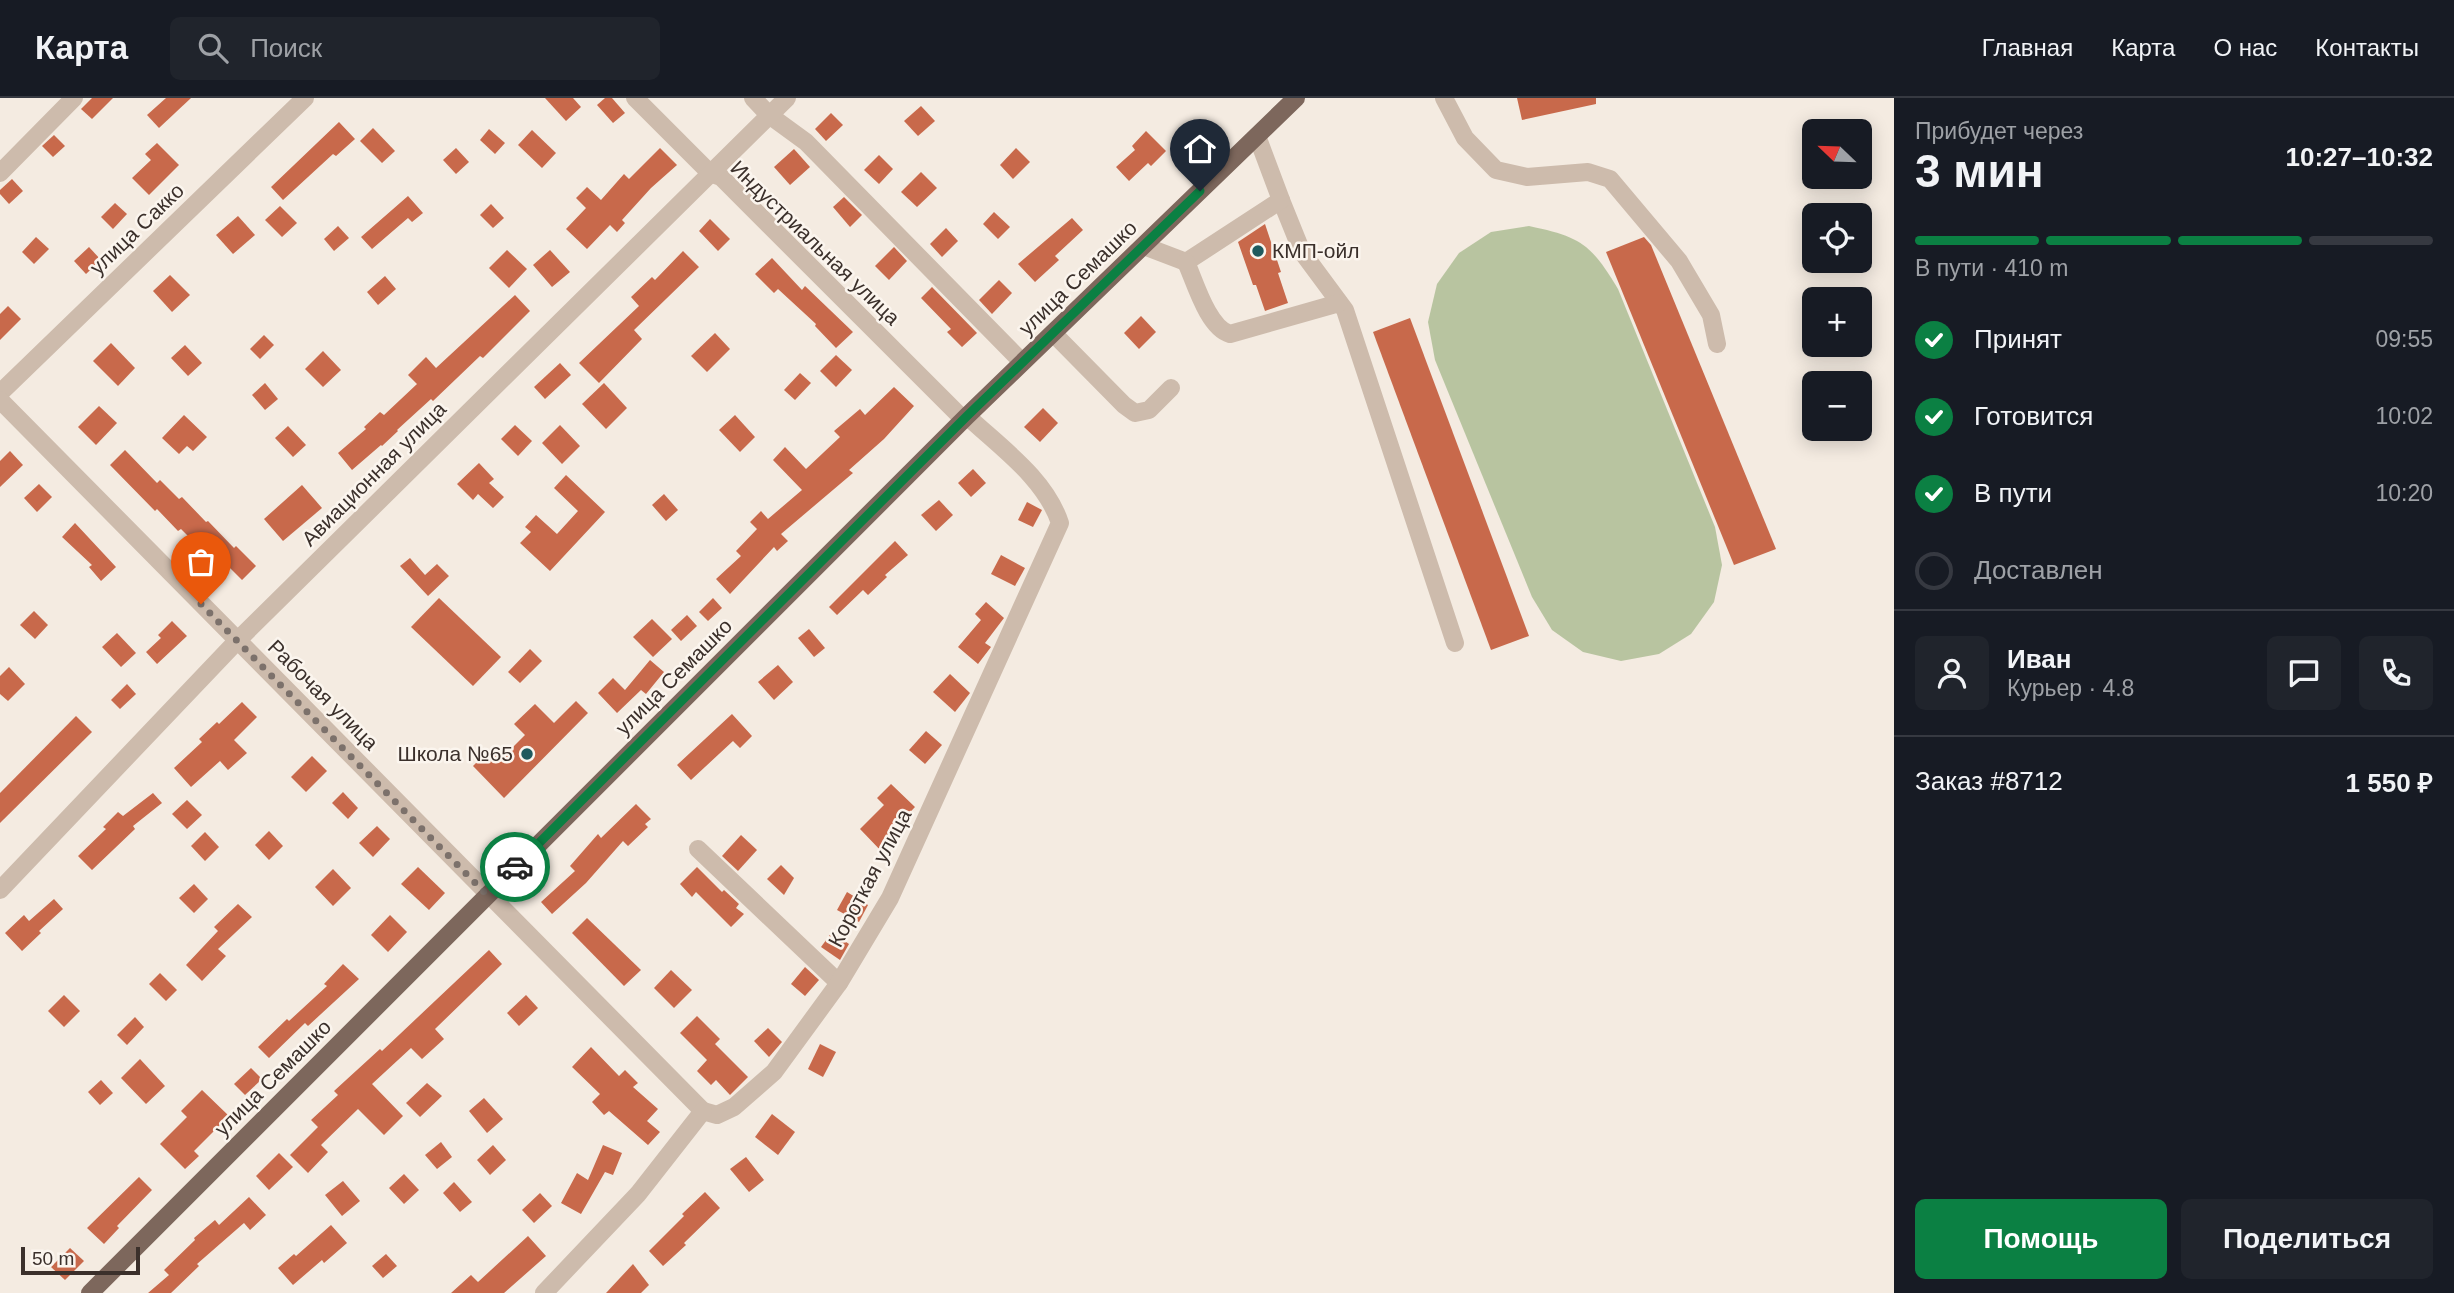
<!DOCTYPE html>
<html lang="ru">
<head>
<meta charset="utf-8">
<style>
	:root { --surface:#171b24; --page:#20242c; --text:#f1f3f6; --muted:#9ea1a6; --line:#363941; --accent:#0b8043 }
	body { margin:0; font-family:Helvetica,sans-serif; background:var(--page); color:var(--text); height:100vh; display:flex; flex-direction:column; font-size:26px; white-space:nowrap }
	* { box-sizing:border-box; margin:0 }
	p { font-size:23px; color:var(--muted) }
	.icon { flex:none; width:38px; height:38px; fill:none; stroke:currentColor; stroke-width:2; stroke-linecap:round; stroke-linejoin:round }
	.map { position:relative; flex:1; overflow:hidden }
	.panel { display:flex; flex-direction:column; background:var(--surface); width:560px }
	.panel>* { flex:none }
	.needle { width:46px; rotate:293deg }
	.controls { position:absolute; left:1802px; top:21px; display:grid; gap:14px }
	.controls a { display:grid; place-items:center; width:70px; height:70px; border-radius:10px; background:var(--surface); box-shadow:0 4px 18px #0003; font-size:35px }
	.scale { position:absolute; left:21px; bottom:18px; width:119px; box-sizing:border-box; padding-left:7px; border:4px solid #3b302b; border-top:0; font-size:19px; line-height:24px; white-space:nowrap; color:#3b302b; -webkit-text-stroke:5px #fbf5ee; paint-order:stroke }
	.pin { position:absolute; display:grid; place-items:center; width:60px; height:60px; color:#fff; margin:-72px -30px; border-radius:50% 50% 50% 0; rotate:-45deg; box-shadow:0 0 7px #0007 }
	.pin .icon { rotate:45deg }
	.courier { position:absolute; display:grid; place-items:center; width:70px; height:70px; margin:-35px; border:5px solid #0b8043; border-radius:50%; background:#fff; color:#222; box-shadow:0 2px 9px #0007 }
	.summary em { font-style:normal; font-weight:800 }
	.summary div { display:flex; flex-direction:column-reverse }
	.summary { display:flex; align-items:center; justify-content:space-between; height:119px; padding:0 21px }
	h1 { font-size:46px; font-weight:800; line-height:52px }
	.bar { display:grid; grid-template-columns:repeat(4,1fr); gap:10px 7px; align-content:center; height:84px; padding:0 21px }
	.bar i { height:9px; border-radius:5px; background:var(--line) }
	.bar .selected { background:var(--accent) }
	.bar p { grid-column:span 4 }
	.line { display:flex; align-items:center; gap:18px; padding:0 21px; border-top:2px solid var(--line) }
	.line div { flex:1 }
	.round { display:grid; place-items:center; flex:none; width:74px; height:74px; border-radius:10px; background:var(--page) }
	ol { padding:0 21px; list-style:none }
	li { display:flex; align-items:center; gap:21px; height:77px }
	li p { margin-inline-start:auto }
	li .icon { padding:7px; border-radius:50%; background:var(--accent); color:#fff; stroke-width:4 }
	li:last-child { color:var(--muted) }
	li i { width:38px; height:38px; border:4px solid var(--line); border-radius:50% }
	.action { display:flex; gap:14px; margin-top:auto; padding:14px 21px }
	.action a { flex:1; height:80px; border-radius:10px; background:var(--accent); color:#fff; font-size:28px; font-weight:800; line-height:80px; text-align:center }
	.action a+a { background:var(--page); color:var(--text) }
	header { display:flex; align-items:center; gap:42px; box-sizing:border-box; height:98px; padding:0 35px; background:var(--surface); border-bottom:2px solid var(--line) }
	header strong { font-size:33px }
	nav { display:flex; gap:38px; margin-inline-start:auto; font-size:24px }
	.search { width:490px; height:63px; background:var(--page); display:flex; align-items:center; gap:18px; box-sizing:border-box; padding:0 24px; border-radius:10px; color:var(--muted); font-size:26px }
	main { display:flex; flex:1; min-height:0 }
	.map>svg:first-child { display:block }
</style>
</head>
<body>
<header>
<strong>Карта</strong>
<div class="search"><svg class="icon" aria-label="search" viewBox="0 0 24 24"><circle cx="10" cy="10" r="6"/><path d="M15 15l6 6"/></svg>Поиск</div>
<nav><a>Главная</a><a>Карта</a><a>О нас</a><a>Контакты</a></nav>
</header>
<main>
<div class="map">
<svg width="1894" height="1195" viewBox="0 0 1894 1195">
	<rect width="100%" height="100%" fill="#f4ebe1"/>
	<!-- green -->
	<path fill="#b8c4a0" d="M1529 128C1581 139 1591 146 1618 191L1715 429 1722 467 1714 504 1691 536 1659 556 1621 563 1583 554 1552 532 1532 499 1435 262 1428 224 1437 186 1459 155 1491 134Z"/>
	<!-- building -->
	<g fill="#c8694b">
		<path d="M92 0H113L92 21 81 11Z"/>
		<path d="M166 0H191L159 30 147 17Z"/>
		<path d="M545 0H573L581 9 566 23Z"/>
		<path d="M605 0H612L625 15 613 25 597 7Z"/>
		<path d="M1517 0H1596V6L1522 22Z"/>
		<path d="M921 8 935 23 918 38 904 23Z"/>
		<path d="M831 15 843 27 826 43 815 31Z"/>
		<path d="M339 24 355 41 336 58 333 56 283 102 271 89Z"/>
		<path d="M373 30 395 53 382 65 360 43Z"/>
		<path d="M489 31 505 45 495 56 480 42Z"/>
		<path d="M532 32 556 55 542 70 518 47Z"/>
		<path d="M1146 33 1166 53 1151 68 1148 65 1129 83 1116 69 1135 52 1132 48Z"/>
		<path d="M54 37 65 48 53 59 42 48Z"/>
		<path d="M157 45 179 67 149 97 132 80 151 62 145 56Z"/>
		<path d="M456 50 469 64 456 76 443 62Z"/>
		<path d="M660 50 677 67 651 90 622 122 625 125 617 134 610 127 587 151 566 131 586 110 576 100 587 89 601 102 624 76 629 81Z"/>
		<path d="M1016 50 1030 64 1013 81 1000 67Z"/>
		<path d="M794 51 810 69 790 87 774 69Z"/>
		<path d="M879 57 893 71 879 86 864 72Z"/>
		<path d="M921 74 937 90 917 109 901 94Z"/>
		<path d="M12 81 23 93 9 106 0 96V92Z"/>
		<path d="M408 98 423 115 412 124 408 120 372 151 361 139Z"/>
		<path d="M844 99 862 117 850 129 833 109Z"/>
		<path d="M115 105 127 116 113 131 101 119Z"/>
		<path d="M491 106 504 120 493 130 480 117Z"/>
		<path d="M280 108 297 125 282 139 265 122Z"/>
		<path d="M994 114 1010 129 998 141 983 126Z"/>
		<path d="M238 118 255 137 233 156 216 137Z"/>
		<path d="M1072 120 1083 132 1055 158 1059 162 1035 184 1018 166Z"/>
		<path d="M710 121 730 141 718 153 699 133Z"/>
		<path d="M1265 126 1281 174 1278 175 1288 205 1265 213 1256 187H1253L1238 144Z"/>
		<path d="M338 128 349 140 334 153 324 141Z"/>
		<path d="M946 130 958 143 942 159 930 146Z"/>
		<path d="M36 139 49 151 34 166 22 154Z"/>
		<path d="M1644 139 1651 147 1776 451 1734 467 1606 154Z"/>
		<path d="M89 149 101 162 86 176 74 163Z"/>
		<path d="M894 149 907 163 889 182 875 168Z"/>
		<path d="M507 152 527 171 509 190 489 170Z"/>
		<path d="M550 152 570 174 552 189 533 167Z"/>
		<path d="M683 153 699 169 634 232 642 241 599 285 579 265 639 208 631 199 652 179 655 182Z"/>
		<path d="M772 160 802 192 805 188 853 234 836 250 815 228 816 226 778 191 774 195 755 176Z"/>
		<path d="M170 177 190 197 172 214 153 193Z"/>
		<path d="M385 178 396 191 378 207 367 194Z"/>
		<path d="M999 182 1012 195 992 216 979 202Z"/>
		<path d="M932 189 977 235 962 249 947 234 951 231 921 200Z"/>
		<path d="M515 197 530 213 483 260 480 258 433 303 431 301 397 332 398 333 382 348 381 347 352 372 338 355 366 331 364 329 380 314 384 317 417 286 408 277 426 259 436 270Z"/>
		<path d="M8 208 21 221 0 242V216Z"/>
		<path d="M1141 218 1156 234 1139 251 1124 235Z"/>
		<path d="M1410 220 1529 538 1491 552 1373 234Z"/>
		<path d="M715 235 730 251 707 274 691 258Z"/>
		<path d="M264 237 274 247 260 261 250 251Z"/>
		<path d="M111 245 135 270 118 288 93 263Z"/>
		<path d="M185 247 202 265 188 278 171 260Z"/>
		<path d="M323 253 341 272 323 289 305 271Z"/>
		<path d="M836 257 852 272 836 289 820 273Z"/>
		<path d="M560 265 571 277 545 301 534 289Z"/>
		<path d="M800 275 811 285 795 302 784 292Z"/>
		<path d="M265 285 278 301 265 312 252 297Z"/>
		<path d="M604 285 627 310 606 331 582 306Z"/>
		<path d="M894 289 914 308 884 341 849 372 853 375 781 436 788 443 777 453 774 449 730 496 716 481 741 458 736 453 757 431 750 424 761 413 768 421 802 392 773 362 785 349 806 371 840 339 834 333 860 311 865 317Z"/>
		<path d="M99 308 117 325 96 347 78 329Z"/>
		<path d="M1043 310 1058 325 1040 344 1024 329Z"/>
		<path d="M184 317 207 339 193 353 187 348 179 356 162 340Z"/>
		<path d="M735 317 755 339 740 354 719 332Z"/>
		<path d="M515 327 532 343 518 358 501 341Z"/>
		<path d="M560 327 580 348 562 366 542 345Z"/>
		<path d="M288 328 306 347 293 359 275 340Z"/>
		<path d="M125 352 157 385 160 382 179 401 182 399 206 424 208 423 234 450 236 448 256 468 242 482 207 447 202 452 181 431 178 433 157 411 155 413 110 367Z"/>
		<path d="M10 353 23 367 0 389V363Z"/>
		<path d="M479 365 494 381 489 385 504 399 493 410 478 396 473 402 457 386Z"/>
		<path d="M973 371 986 385 971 399 958 385Z"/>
		<path d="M566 377 605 414 550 473 520 445 531 434 525 429 536 417 557 436 578 413 554 390Z"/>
		<path d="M39 386 52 399 37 414 24 400Z"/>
		<path d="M302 387 322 410 283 443 264 421Z"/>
		<path d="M664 396 678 412 666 423 652 407Z"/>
		<path d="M939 402 953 417 936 433 921 417Z"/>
		<path d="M1027 404 1042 412 1033 429 1018 422Z"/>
		<path d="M75 425 116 469 101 483 89 469 92 467 62 439Z"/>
		<path d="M895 443 908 457 885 477 887 479 868 497 863 492 837 517 829 509Z"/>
		<path d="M1001 457 1025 470 1015 488 991 476Z"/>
		<path d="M410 460 425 477 437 466 449 478 428 498 400 468Z"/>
		<path d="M439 500 501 559 473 588 411 529Z"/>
		<path d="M713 500 722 510 708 523 699 514Z"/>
		<path d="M986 504 1004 520 985 545 991 549 978 566 958 549 981 522 975 516Z"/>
		<path d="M34 513 48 527 35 541 20 527Z"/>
		<path d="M687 517 697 528 681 543 671 532Z"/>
		<path d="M652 521 672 541 653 559 633 539Z"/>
		<path d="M172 523 187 538 157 566 146 554 161 540 158 537Z"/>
		<path d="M809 531 825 550 814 559 798 540Z"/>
		<path d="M117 535 136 555 121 569 102 549Z"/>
		<path d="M530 551 542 563 520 585 508 574Z"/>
		<path d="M650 562 664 574 646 596 641 592 617 615 598 595 613 580 625 592Z"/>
		<path d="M778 567 793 584 774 602 758 584Z"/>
		<path d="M9 569 25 586 8 603 0 596V578Z"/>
		<path d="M950 576 970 595 955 614 933 594Z"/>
		<path d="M127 586 136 596 120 611 111 602Z"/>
		<path d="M576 603 588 615 504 700 473 668 490 651 500 662 525 637 514 626 535 606 554 625Z"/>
		<path d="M242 604 257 619 234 642 247 655 228 672 220 663 191 689 174 670 202 644 199 641 217 624 219 626Z"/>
		<path d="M732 616 752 638 740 650 733 643 691 682 677 667Z"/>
		<path d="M76 618 92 634 0 725V695Z"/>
		<path d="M926 633 942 647 925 666 909 652Z"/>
		<path d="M312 658 327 673 306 694 291 679Z"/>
		<path d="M891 686 915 709 893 732 901 740 884 756 860 731 884 707 877 700Z"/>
		<path d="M343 694 358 710 348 721 332 705Z"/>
		<path d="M153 695 162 705 133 728 135 731 92 772 78 758 106 731 103 729 118 714 123 718Z"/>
		<path d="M187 702 202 717 187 731 172 716Z"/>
		<path d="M636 706 651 721 645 726 648 729 628 748 623 743 586 785 552 816 541 804 575 773 570 768 598 736 601 740Z"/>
		<path d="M377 728 390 741 373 759 359 745Z"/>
		<path d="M269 733 283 748 269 762 255 747Z"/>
		<path d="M205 734 219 749 205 763 191 748Z"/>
		<path d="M741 737 757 752 738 773 722 758Z"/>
		<path d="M781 767 794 780 784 797 767 781Z"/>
		<path d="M418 769 445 795 429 812 401 786Z"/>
		<path d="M697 769 722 794 724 792 739 806 736 810 744 816 731 829 696 794 692 799 680 786Z"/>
		<path d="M333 771 351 790 333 808 315 789Z"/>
		<path d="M194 786 208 801 194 815 179 800Z"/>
		<path d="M847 794 868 807 859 824 837 812Z"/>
		<path d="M54 801 63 811 39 833 41 835 22 853 5 835 24 817 29 823Z"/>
		<path d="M238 806 252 819 218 851 226 858 202 883 186 867 218 833 214 829Z"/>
		<path d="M390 817 407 834 388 854 371 837Z"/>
		<path d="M587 820 641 872 624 888 572 835Z"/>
		<path d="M832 834 849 846 840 862 821 849Z"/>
		<path d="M489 852 502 866 435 931 444 941 422 961 411 950 372 986 403 1018 384 1037 358 1011 321 1047 328 1054 308 1075 290 1057 318 1029 311 1022 338 997 334 993 380 951 382 953Z"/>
		<path d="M343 866 359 881 308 928 305 925 269 960 258 949 287 921 289 923 327 888 324 886Z"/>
		<path d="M805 869 819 882 805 898 791 886Z"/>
		<path d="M671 872 692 892 674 910 654 890Z"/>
		<path d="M160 875 177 892 166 903 149 886Z"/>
		<path d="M64 897 80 913 64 929 48 913Z"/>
		<path d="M526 897 538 910 519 928 507 915Z"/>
		<path d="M697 918 720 941 715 946 748 979 730 997 716 982 711 987 697 973 707 962 680 935Z"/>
		<path d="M135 919 144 929 127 947 117 937Z"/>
		<path d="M768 930 782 944 769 959 754 943Z"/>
		<path d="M820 946 836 954 823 979 808 971Z"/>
		<path d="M591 949 619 978 625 972 638 985 633 989 658 1011 647 1023 660 1034 648 1047 609 1013 604 1017 592 1004 600 996 572 969Z"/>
		<path d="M140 961 165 988 146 1006 121 980Z"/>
		<path d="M251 970 262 981 245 997 234 986Z"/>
		<path d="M101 982 113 995 100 1007 88 994Z"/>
		<path d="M427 985 442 998 420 1019 406 1005Z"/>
		<path d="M202 992 229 1018 194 1053 199 1058 185 1071 160 1046 187 1019 181 1013Z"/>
		<path d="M484 1000 503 1021 487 1035 469 1013Z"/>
		<path d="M772 1016 795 1034 778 1057 755 1039Z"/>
		<path d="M441 1044 452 1059 437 1071 425 1057Z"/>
		<path d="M493 1047 506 1062 490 1077 477 1062Z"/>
		<path d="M603 1047 622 1055 613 1077 605 1074 581 1116 561 1105 577 1075 588 1082Z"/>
		<path d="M279 1055 293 1069 269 1092 256 1078Z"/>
		<path d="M746 1059 764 1082 749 1094 730 1071Z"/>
		<path d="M404 1076 419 1092 404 1106 389 1090Z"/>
		<path d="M139 1079 152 1092 117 1128 119 1130 104 1146 87 1130Z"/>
		<path d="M343 1083 360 1103 342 1118 325 1097Z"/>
		<path d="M454 1084 472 1104 460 1114 443 1095Z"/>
		<path d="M705 1094 720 1110 684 1145 686 1147 663 1168 649 1153 684 1118 682 1116Z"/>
		<path d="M540 1095 552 1108 534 1125 522 1112Z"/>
		<path d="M249 1099 266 1117 250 1132 244 1125 197 1166 199 1168 171 1195H148L169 1177 164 1172 195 1142 194 1140 215 1122 219 1127Z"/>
		<path d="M331 1127 347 1145 324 1165 322 1162 293 1187 278 1170 294 1156 296 1158Z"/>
		<path d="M528 1138 546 1158 504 1195H451L471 1177 478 1184Z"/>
		<path d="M70 1150 84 1163 65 1182 51 1169Z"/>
		<path d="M386 1156 397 1168 383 1180 372 1168Z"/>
		<path d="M633 1166 649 1187 641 1195H606Z"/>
	</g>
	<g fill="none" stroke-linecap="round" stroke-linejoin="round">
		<!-- minor -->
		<g stroke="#cdbbac" stroke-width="18">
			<path d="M635 0 710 75 721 79 964 322"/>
			<path d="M753 0 769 17 806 44 1022 264"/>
			<path d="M1444 0 1465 40 1496 72 1527 79 1588 74 1610 81 1679 163 1711 217 1717 246"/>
			<path d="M0 75 74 0"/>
			<path d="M1281 102 1302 154 1345 212 1455 545"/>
			<path d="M1144 148 1186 164 1281 102 1257 38"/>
			<path d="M1186 164C1195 184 1208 230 1230 236L1339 205"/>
			<path d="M1053 235 1124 307 1135 315 1149 312 1171 290"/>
			<path d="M0 295 305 0"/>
			<path d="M0 302 703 1013"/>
			<path d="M698 751 839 885"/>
			<path d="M0 792 237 543 787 0"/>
			<path d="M703 1013 717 1017 734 1009 774 974 839 885 890 800 1060 425C1045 380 1001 350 967 318"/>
			<path d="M544 1195 638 1096 703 1013"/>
		</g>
		<!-- major -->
		<path stroke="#7d675c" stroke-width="18" d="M90 1195 967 318 1296 0"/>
	</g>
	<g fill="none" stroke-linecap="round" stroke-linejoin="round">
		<!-- done -->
		<path stroke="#7c716b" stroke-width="7" stroke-dasharray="0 12.6" d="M201 506 487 797 515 769"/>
		<!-- route -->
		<path stroke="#0b8043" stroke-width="9" d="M515 769 967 318 1200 93"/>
	</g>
	<!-- markers -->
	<g fill="#1f5a5e" stroke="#fbf5ee" stroke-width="2.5">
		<circle cx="1258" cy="153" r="7"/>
		<circle cx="527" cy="656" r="7"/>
	</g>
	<g text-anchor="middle" stroke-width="5" stroke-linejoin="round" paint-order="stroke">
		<!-- street labels -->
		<g font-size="21" fill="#3b302b" stroke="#fbf5ee">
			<text transform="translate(137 131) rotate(-44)" y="7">улица Сакко</text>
			<text transform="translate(815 145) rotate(44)" y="7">Индустриальная улица</text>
			<text transform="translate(1078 180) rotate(-44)" y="7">улица Семашко</text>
			<text transform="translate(374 376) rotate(-45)" y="7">Авиационная улица</text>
			<text transform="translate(674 579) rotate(-45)" y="7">улица Семашко</text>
			<text transform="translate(323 597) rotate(45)" y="7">Рабочая улица</text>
			<text transform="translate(870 780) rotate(-62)" y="7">Короткая улица</text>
			<text transform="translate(273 980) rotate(-45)" y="7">улица Семашко</text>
		</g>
		<!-- poi labels -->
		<g font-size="21" fill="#3b302b" stroke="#fbf5ee" text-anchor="start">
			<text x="1272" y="160">КМП-ойл</text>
			<text x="513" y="663" text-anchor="end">Школа №65</text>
		</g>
	</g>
</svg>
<div class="controls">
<a><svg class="needle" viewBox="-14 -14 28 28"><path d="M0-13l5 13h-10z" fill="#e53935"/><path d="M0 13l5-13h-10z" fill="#9ea1a6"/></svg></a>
<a><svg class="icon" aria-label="locate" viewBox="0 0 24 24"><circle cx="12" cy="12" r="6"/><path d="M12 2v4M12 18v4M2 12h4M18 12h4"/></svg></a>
<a>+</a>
<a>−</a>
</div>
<div class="scale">50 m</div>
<div class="pin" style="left:201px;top:506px;background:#ea580c"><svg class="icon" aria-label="bag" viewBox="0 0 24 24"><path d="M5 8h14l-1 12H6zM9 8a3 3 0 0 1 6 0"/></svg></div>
<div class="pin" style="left:1200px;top:93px;background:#1f2937"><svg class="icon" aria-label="home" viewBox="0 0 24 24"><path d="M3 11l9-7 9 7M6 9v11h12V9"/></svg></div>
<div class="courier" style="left:515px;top:769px"><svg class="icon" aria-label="car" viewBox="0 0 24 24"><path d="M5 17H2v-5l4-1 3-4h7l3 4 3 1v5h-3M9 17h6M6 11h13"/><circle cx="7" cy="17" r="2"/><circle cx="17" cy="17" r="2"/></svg></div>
</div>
<section class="panel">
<div class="summary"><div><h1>3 мин</h1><p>Прибудет через</p></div><em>10:27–10:32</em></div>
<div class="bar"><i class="selected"></i><i class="selected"></i><i class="selected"></i><i></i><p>В пути · 410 m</p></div>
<ol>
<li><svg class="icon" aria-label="check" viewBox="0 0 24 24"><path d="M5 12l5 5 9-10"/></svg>Принят<p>09:55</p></li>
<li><svg class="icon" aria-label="check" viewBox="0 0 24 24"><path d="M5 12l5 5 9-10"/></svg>Готовится<p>10:02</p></li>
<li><svg class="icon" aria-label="check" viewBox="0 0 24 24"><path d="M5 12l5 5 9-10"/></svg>В пути<p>10:20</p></li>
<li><i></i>Доставлен</li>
</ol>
<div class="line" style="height:126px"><a class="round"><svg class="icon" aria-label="person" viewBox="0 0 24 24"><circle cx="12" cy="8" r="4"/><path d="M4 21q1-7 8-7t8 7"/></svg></a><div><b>Иван</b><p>Курьер · 4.8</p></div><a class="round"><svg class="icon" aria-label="chat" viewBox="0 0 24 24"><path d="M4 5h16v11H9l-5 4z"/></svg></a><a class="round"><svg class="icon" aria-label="phone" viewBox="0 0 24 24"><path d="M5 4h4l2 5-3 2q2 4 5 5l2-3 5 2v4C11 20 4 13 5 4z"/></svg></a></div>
<div class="line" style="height:91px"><div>Заказ #8712</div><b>1 550 ₽</b></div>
<div class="action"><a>Помощь</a><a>Поделиться</a></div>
</section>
</main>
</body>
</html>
